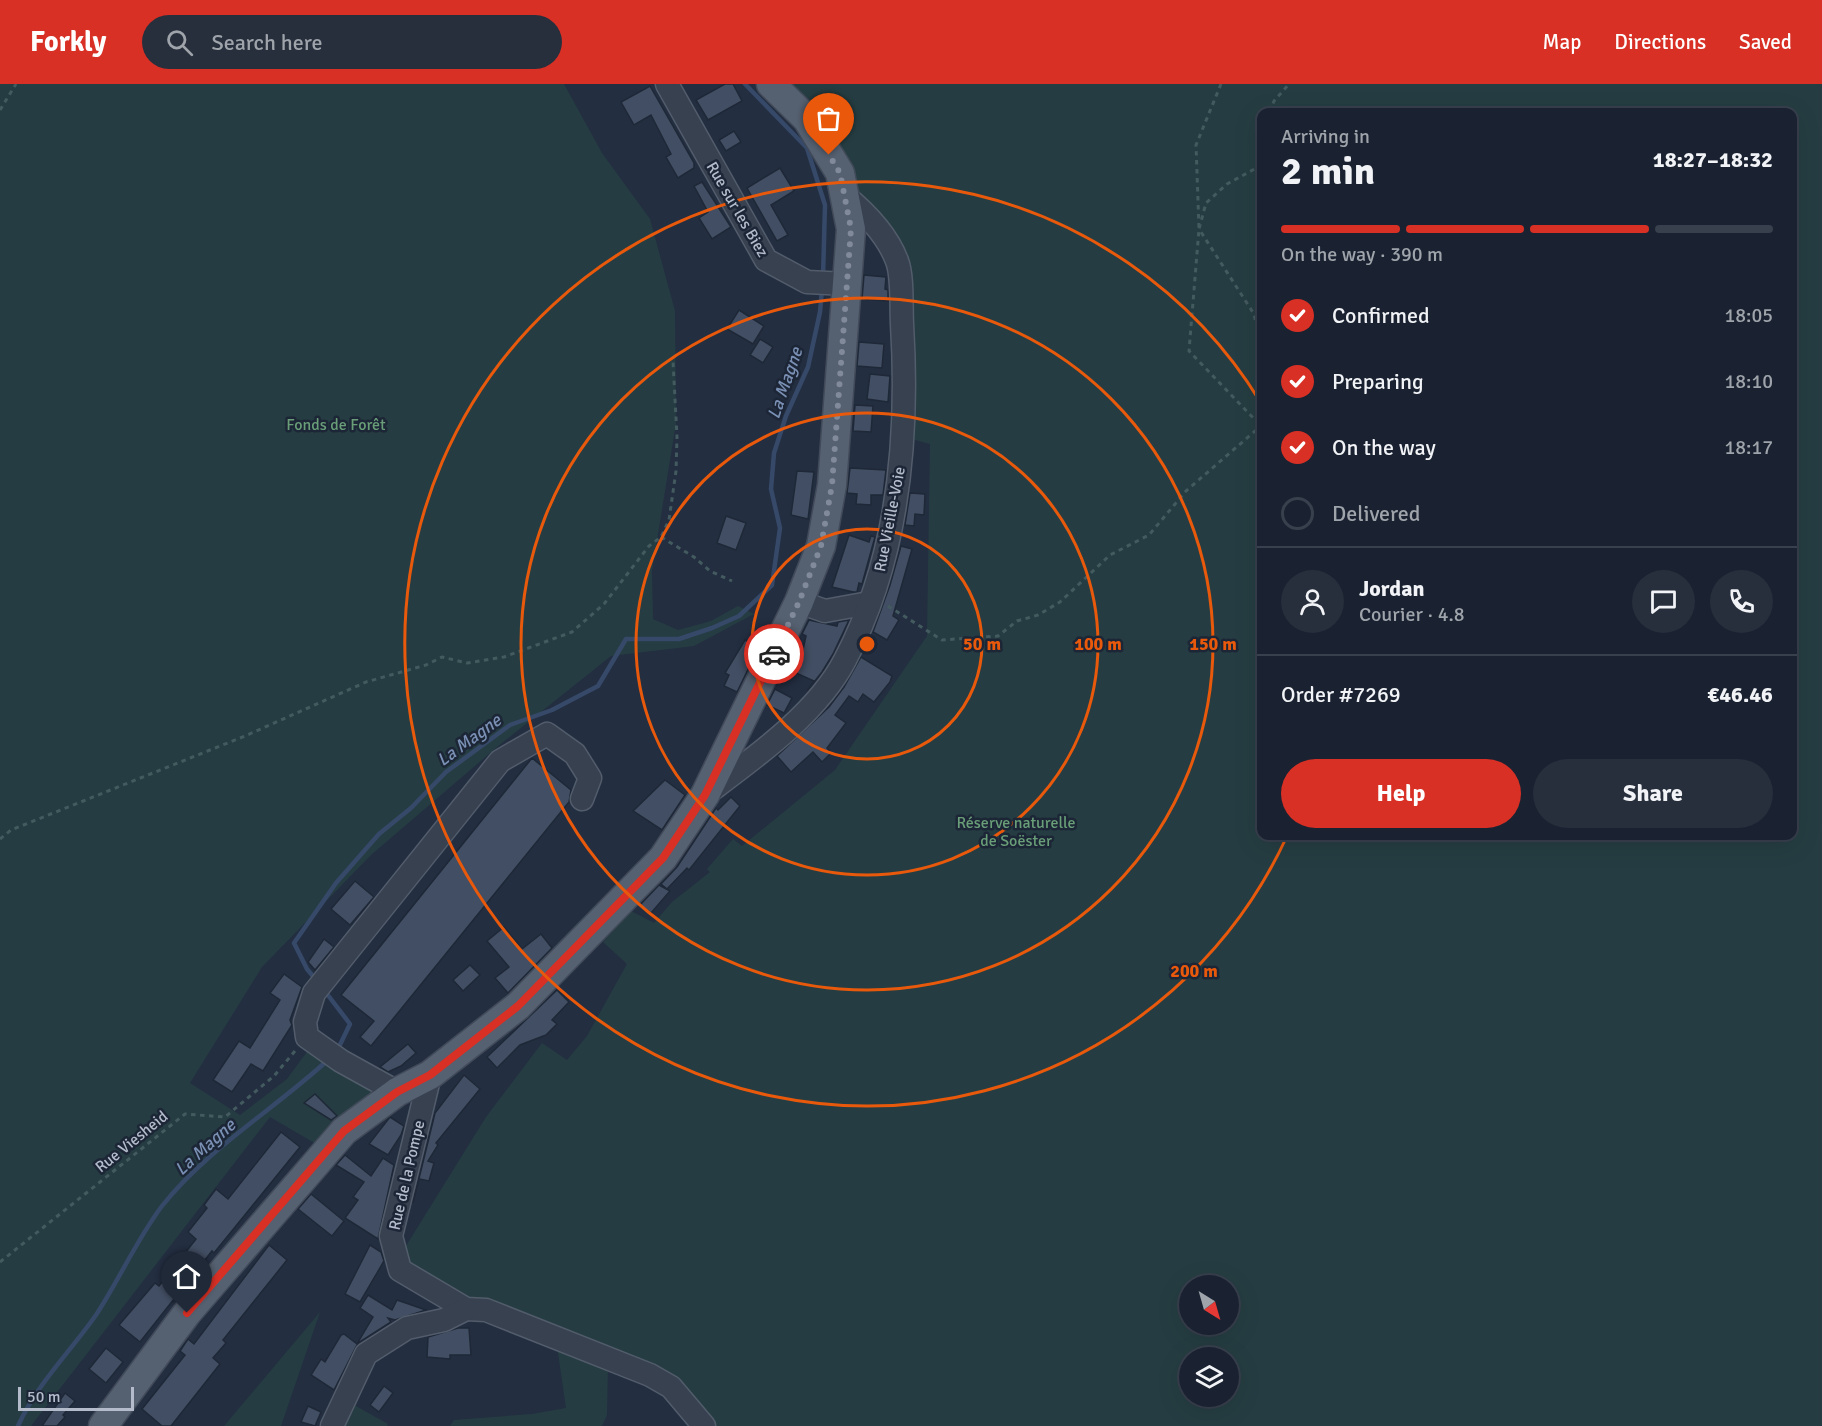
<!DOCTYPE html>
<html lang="en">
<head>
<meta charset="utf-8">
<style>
	:root { --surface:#1a2231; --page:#272f3d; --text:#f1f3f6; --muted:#9fa4ab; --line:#383f4d; --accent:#d93025 }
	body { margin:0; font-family:Signika,sans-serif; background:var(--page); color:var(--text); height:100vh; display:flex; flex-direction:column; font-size:22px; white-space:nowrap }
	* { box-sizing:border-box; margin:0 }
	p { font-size:20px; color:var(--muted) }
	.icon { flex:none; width:33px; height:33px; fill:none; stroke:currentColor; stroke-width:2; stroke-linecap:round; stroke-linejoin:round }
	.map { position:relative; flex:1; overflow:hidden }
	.side { position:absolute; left:1257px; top:24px; width:540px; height:732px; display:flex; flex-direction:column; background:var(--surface); border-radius:12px; box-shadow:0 6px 24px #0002,0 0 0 2px var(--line) }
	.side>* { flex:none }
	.needle { width:39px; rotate:143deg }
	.buttons { position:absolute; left:1179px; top:1191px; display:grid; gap:12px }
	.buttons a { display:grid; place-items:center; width:60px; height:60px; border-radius:50%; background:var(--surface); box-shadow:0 6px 24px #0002,0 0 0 2px var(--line); font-size:30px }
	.scale { position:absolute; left:18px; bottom:15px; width:116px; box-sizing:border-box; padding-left:6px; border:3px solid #b4bccb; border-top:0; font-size:16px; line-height:21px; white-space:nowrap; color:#b4bccb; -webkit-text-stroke:4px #1c2636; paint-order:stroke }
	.pin { position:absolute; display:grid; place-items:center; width:51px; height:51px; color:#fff; margin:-62px -26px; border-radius:50% 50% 50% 0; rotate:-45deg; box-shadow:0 0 6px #0007 }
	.pin .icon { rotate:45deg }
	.courier { position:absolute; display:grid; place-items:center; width:60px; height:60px; margin:-30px; border:4px solid #d93025; border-radius:50%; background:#fff; color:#222; box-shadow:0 2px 8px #0007 }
	.overview em { font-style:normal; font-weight:800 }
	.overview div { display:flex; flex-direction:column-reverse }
	.overview { display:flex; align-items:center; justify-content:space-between; height:102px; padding:0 24px }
	h1 { font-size:39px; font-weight:800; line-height:45px }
	.bar { display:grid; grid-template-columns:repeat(4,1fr); gap:9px 6px; align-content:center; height:72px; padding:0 24px }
	.bar i { height:8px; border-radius:4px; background:var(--line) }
	.bar .current { background:var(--accent) }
	.bar p { grid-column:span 4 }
	.line { display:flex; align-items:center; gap:15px; padding:0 24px; border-top:2px solid var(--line) }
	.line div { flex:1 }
	.round { display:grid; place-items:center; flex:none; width:63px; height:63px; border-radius:32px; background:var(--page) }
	ol { padding:0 24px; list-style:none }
	li { display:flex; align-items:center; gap:18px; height:66px }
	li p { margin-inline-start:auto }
	li .icon { padding:6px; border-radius:50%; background:var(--accent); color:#fff; stroke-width:4 }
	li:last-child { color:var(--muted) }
	li i { width:33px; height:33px; border:3px solid var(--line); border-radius:50% }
	.action { display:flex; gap:12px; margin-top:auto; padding:12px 24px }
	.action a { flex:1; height:69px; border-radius:36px; background:var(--accent); color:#fff; font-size:24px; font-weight:800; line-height:69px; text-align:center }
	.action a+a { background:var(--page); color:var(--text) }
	header { display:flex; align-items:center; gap:36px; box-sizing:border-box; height:84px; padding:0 30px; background:var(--accent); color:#fff }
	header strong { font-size:28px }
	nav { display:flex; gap:33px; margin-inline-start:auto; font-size:21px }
	.search { width:420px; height:54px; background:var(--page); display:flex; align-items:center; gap:15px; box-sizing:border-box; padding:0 21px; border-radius:33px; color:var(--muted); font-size:22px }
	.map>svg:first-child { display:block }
</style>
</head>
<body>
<header>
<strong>Forkly</strong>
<div class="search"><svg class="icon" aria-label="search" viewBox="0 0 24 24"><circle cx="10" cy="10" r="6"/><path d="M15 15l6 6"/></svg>Search here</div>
<nav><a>Map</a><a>Directions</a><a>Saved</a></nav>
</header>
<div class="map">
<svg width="1822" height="1342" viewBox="0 0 1822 1342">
	<rect width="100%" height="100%" fill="#232e41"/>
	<!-- green -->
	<g fill="#253d42" fill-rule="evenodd">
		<path d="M0 0H564L602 69 650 135 675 227 676 339 652 487 653 535 678 546 711 537 738 522 754 530 694 562 611 572 497 663 371 771 262 883 190 999 240 1031 287 995 309 965 379 1007 318 1061 270 1033 31 1342H0Z"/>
		<path d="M788 0H1822V1342H711L664 1299 447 1208 401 1170 486 1033 542 959 567 976 587 952 627 880 603 858 631 827 654 839 672 818 710 788 707 785 733 755 742 762 835 686 927 552 930 360 908 354 902 176 863 116 828 40ZM1262 28H1792V752H1262ZM1190 1202H1228V1240H1190ZM1190 1274H1228V1312H1190Z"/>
		<path d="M320 1228 281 1342H224Z"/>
		<path d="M557 1262 608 1278 607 1331 602 1342H450L454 1336 532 1330 566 1324Z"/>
		<path d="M347 1317 388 1340 387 1342H335Z"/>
	</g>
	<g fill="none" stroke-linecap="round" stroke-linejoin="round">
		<!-- stream -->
		<g stroke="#364969" stroke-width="4.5">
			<path d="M745 0 807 64 825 121 823 193"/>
			<path d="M317 897 307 885 294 859 336 799 379 750 411 724 446 688 510 641 552 626 598 602 626 555H679L712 544 739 532 772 501 780 444 771 405 774 369 786 332 808 283 820 228 822 205"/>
			<path d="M324 906 350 940 337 967"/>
			<path d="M18 1342C37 1300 70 1268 96 1231 119 1196 137 1155 162 1122 207 1065 276 1024 329 975"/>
		</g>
	</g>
	<!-- building -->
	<g fill="#424e63" stroke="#1e2837" stroke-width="1.5">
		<path d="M725 0H733L742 17 708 36 696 16Z"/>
		<path d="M650 2 694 79V84L678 94 666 73 671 70 651 31 634 41 621 18Z"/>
		<path d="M734 47 741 58 726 67 719 56Z"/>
		<path d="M780 84 794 107 771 121 788 151 777 157 747 104Z"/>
		<path d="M702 98 731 143 712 155 699 134 708 128 694 102Z"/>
		<path d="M864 191 886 193 885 205 888 206V217L862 215Z"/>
		<path d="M739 226 764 242 753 260 727 245Z"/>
		<path d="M760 255 773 263 763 279 750 271Z"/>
		<path d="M859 258 884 260 882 284 857 282Z"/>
		<path d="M870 290 890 292 888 318 867 315Z"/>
		<path d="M855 321 873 322 871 348 853 347Z"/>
		<path d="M850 384 886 386 883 411H871V421L856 420 857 410 847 409Z"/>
		<path d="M797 387 814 388 808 435 791 431Z"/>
		<path d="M910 409 925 410 924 431 915 430 914 442 905 441Z"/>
		<path d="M726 432 746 439 736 466 717 459Z"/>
		<path d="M849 451 869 458 871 452 875 453 862 500 859 499 857 508H853L832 503Z"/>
		<path d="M901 462 912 465 893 532 899 536 887 556 873 548 890 501Z"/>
		<path d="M809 536 837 542 838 538 849 536 833 570 822 588 807 607 814 597 785 584 787 580 801 575 806 552 802 550Z"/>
		<path d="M745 556 759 563 737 608 724 602 729 591 725 589Z"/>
		<path d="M861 573 892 592 890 598 874 618 863 610 858 618 849 612 835 631 846 639 827 664 831 669 822 678 813 668 791 688 777 672 829 623 844 603Z"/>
		<path d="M775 605 792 614 784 629 767 621Z"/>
		<path d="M532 674 571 706 569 718 371 962 360 953 374 937 341 911Z"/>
		<path d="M665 696 685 711 662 746 633 727Z"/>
		<path d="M731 713 740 722 689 786 687 784 667 805 661 800 677 783 716 724 718 726Z"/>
		<path d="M355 797 374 813 350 841 331 825Z"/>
		<path d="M659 801 670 807 651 829 640 821Z"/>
		<path d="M504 843 522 865 541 850 552 864 508 909 495 894 509 883 487 857Z"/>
		<path d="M324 855 334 863 315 886 308 878Z"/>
		<path d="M470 881 480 891 463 907 453 896Z"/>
		<path d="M284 890 302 903 290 936 292 941 263 987 251 980 232 1008 213 996 239 957 250 964 280 916 270 909Z"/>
		<path d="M557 906 569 918 552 936 557 940 546 951 520 961 497 984 487 973Z"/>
		<path d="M408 960 416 969 401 982 388 988 380 983Z"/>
		<path d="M464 991 480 1005 436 1059 438 1061 428 1077 434 1079 429 1097 419 1095 413 1119 435 1029Z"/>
		<path d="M315 1010 337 1032 331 1036 304 1019Z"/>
		<path d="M390 1033 404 1042 401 1051 388 1071 369 1060Z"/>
		<path d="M281 1048 300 1063 214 1169 212 1167 140 1258 119 1241 155 1199 159 1202 196 1155 188 1148 207 1124 204 1121 216 1105 228 1115Z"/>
		<path d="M345 1071 371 1092 383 1074 394 1081 378 1155 345 1134 358 1116 353 1113 364 1098 336 1081Z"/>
		<path d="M311 1110 344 1137 332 1152 298 1125Z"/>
		<path d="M269 1161 287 1176 223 1256 226 1259 213 1274 220 1280 171 1342H162L142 1325 185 1271 180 1267 188 1255 194 1260Z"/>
		<path d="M370 1161 381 1168 384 1177 360 1218 345 1210Z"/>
		<path d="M368 1211 392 1226 397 1216 426 1226 395 1236 388 1234 391 1238 358 1259 334 1306 311 1291 321 1275 325 1278 341 1251 344 1250 357 1260 373 1233 360 1224Z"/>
		<path d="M458 1244H469L471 1271H450V1275L427 1273 428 1253Z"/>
		<path d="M106 1264 123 1278 106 1299 89 1285Z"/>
		<path d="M384 1302 393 1309 379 1328 370 1321Z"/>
		<path d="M65 1309 75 1317 63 1331 65 1333 57 1342H42Z"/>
		<path d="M308 1322 321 1328 315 1342 301 1338Z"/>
	</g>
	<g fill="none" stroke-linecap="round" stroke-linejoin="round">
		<defs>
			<g id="minor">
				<path d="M667 0 766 176 807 198 847 200"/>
				<path d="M799 518 825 527 869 519"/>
				<path d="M706 710C754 674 817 630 845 576 899 474 909 354 902 240 901 224 903 192 897 177 887 150 866 129 844 111"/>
				<path d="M430 991 391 1152 400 1186 466 1225 486 1226 650 1291 671 1303 704 1342"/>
				<path d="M397 1008 341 977 307 953 305 938 314 909 500 677 547 650 575 670 590 694 582 715"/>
				<path d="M332 1342 366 1270 407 1244 444 1236 466 1225"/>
			</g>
			<path id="major" d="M103 1342 187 1229 344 1047 397 1008 430 991 518 922 663 774 705 711 799 518 821 462 832 401 851 145 840 89 807 35 771 0"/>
		</defs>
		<!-- minor casing -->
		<use href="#minor" stroke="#525c6b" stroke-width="25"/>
		<!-- major casing -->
		<use href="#major" stroke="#414a59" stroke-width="31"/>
		<!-- path -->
		<g stroke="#435a5f" stroke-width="3" stroke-dasharray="4.5 4.5" stroke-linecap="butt">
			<path d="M1221 0 1196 61 1199 145 1189 267 1261 342"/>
			<path d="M0 26 16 0"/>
			<path d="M1270 28 1274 17 1289 0"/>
			<path d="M1262 81 1227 100 1206 119 1199 145 1254 230 1262 267"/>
			<path d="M661 453 694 473 710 487 732 497"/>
			<path d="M888 522 942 556 998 552 1017 537 1038 531 1060 518 1110 471 1149 451 1186 407 1262 341"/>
			<path d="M0 755 11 746 245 652 366 598 426 581 442 573 467 579 504 573 572 548 604 520 649 462 661 453 669 436 676 387 677 353 673 277"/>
			<path d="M0 1178 185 1030 225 1033 274 992 295 967"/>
		</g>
		<!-- minor -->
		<use href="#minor" stroke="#374150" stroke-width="22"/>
		<!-- major -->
		<use href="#major" stroke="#556070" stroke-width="28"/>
	</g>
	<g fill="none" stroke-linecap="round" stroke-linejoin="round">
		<!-- done -->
		<path stroke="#818a9b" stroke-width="6" stroke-dasharray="0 10.8" d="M774 570 799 518 821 462 832 401 851 145 840 89 829 71"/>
		<!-- route -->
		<path stroke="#d93025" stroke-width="8" d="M187 1229 344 1047 397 1008 430 991 518 922 663 774 705 711 774 570"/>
	</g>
	<!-- distance rings -->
	<g fill="none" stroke="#e8590c" stroke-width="3">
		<circle cx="867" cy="560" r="115"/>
		<circle cx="867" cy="560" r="231"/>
		<circle cx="867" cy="560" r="346"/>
		<path d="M1287 752A462 462 0 1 1 1261 319"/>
	</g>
	<g text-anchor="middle" stroke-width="5" stroke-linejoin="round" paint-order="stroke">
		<!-- street labels -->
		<g font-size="16" fill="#b4bccb" stroke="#1c2636">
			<text transform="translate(738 125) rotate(60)" y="6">Rue sur les Biez</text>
			<text transform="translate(889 435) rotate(-79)" y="6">Rue Vieille-Voie</text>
			<text transform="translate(131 1057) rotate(-39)" y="6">Rue Viesheid</text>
			<text transform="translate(406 1091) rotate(-77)" y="6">Rue de la Pompe</text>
		</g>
		<!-- park labels -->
		<g font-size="16" fill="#699e78" stroke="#1c2636">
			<text x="336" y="346">Fonds de Forêt</text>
			<text x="1016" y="744">Réserve naturelle<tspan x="1016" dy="18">de Soëster</tspan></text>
		</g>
		<!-- water labels -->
		<g font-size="18" font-style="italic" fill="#7a90b4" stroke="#1c2636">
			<text transform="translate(785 299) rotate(-71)" y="6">La Magne</text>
			<text transform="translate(469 656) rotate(-36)" y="6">La Magne</text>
			<text transform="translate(205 1063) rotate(-42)" y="6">La Magne</text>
		</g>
	</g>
	<circle cx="867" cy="560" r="9" fill="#e8590c" stroke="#1c2636" stroke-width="3"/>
	<g font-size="18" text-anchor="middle" font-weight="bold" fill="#e8590c" stroke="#1c2636" stroke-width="5" stroke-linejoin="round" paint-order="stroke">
		<text x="982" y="566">50 m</text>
		<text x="1098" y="566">100 m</text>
		<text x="1213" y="566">150 m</text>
		<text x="1194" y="893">200 m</text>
	</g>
</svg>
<div class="buttons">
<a><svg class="needle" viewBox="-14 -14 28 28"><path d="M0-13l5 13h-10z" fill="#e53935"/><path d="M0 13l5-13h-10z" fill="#9fa4ab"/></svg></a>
<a><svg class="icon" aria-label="layers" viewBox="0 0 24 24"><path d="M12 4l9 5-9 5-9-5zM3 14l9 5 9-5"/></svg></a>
</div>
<div class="scale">50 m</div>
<div class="pin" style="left:829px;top:71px;background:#ea580c"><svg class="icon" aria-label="bag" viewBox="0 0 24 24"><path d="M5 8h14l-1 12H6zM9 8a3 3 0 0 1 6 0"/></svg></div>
<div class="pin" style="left:187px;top:1229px;background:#1f2937"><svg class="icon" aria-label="home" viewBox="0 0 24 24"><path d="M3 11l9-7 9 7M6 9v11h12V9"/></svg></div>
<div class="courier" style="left:774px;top:570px"><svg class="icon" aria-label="car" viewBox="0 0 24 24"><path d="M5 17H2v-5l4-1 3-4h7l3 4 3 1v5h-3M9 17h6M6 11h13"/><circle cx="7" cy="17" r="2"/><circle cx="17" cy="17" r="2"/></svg></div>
<section class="side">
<div class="overview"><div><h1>2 min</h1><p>Arriving in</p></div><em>18:27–18:32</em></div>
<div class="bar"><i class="current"></i><i class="current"></i><i class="current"></i><i></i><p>On the way · 390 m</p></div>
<ol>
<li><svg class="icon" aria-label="check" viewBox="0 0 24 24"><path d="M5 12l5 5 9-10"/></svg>Confirmed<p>18:05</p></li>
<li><svg class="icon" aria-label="check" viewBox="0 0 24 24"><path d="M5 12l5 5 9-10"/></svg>Preparing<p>18:10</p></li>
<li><svg class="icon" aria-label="check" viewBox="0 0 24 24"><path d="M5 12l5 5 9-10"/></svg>On the way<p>18:17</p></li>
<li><i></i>Delivered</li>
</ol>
<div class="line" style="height:108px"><a class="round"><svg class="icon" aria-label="person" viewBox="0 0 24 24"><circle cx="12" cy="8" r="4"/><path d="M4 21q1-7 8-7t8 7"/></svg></a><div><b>Jordan</b><p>Courier · 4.8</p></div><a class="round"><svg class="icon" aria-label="chat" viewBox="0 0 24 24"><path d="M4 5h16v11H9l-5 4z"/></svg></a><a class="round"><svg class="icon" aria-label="phone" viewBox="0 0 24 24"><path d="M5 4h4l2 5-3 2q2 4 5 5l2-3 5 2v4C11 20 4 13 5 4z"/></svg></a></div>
<div class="line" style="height:78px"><div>Order #7269</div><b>€46.46</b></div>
<div class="action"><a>Help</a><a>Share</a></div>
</section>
</div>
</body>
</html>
